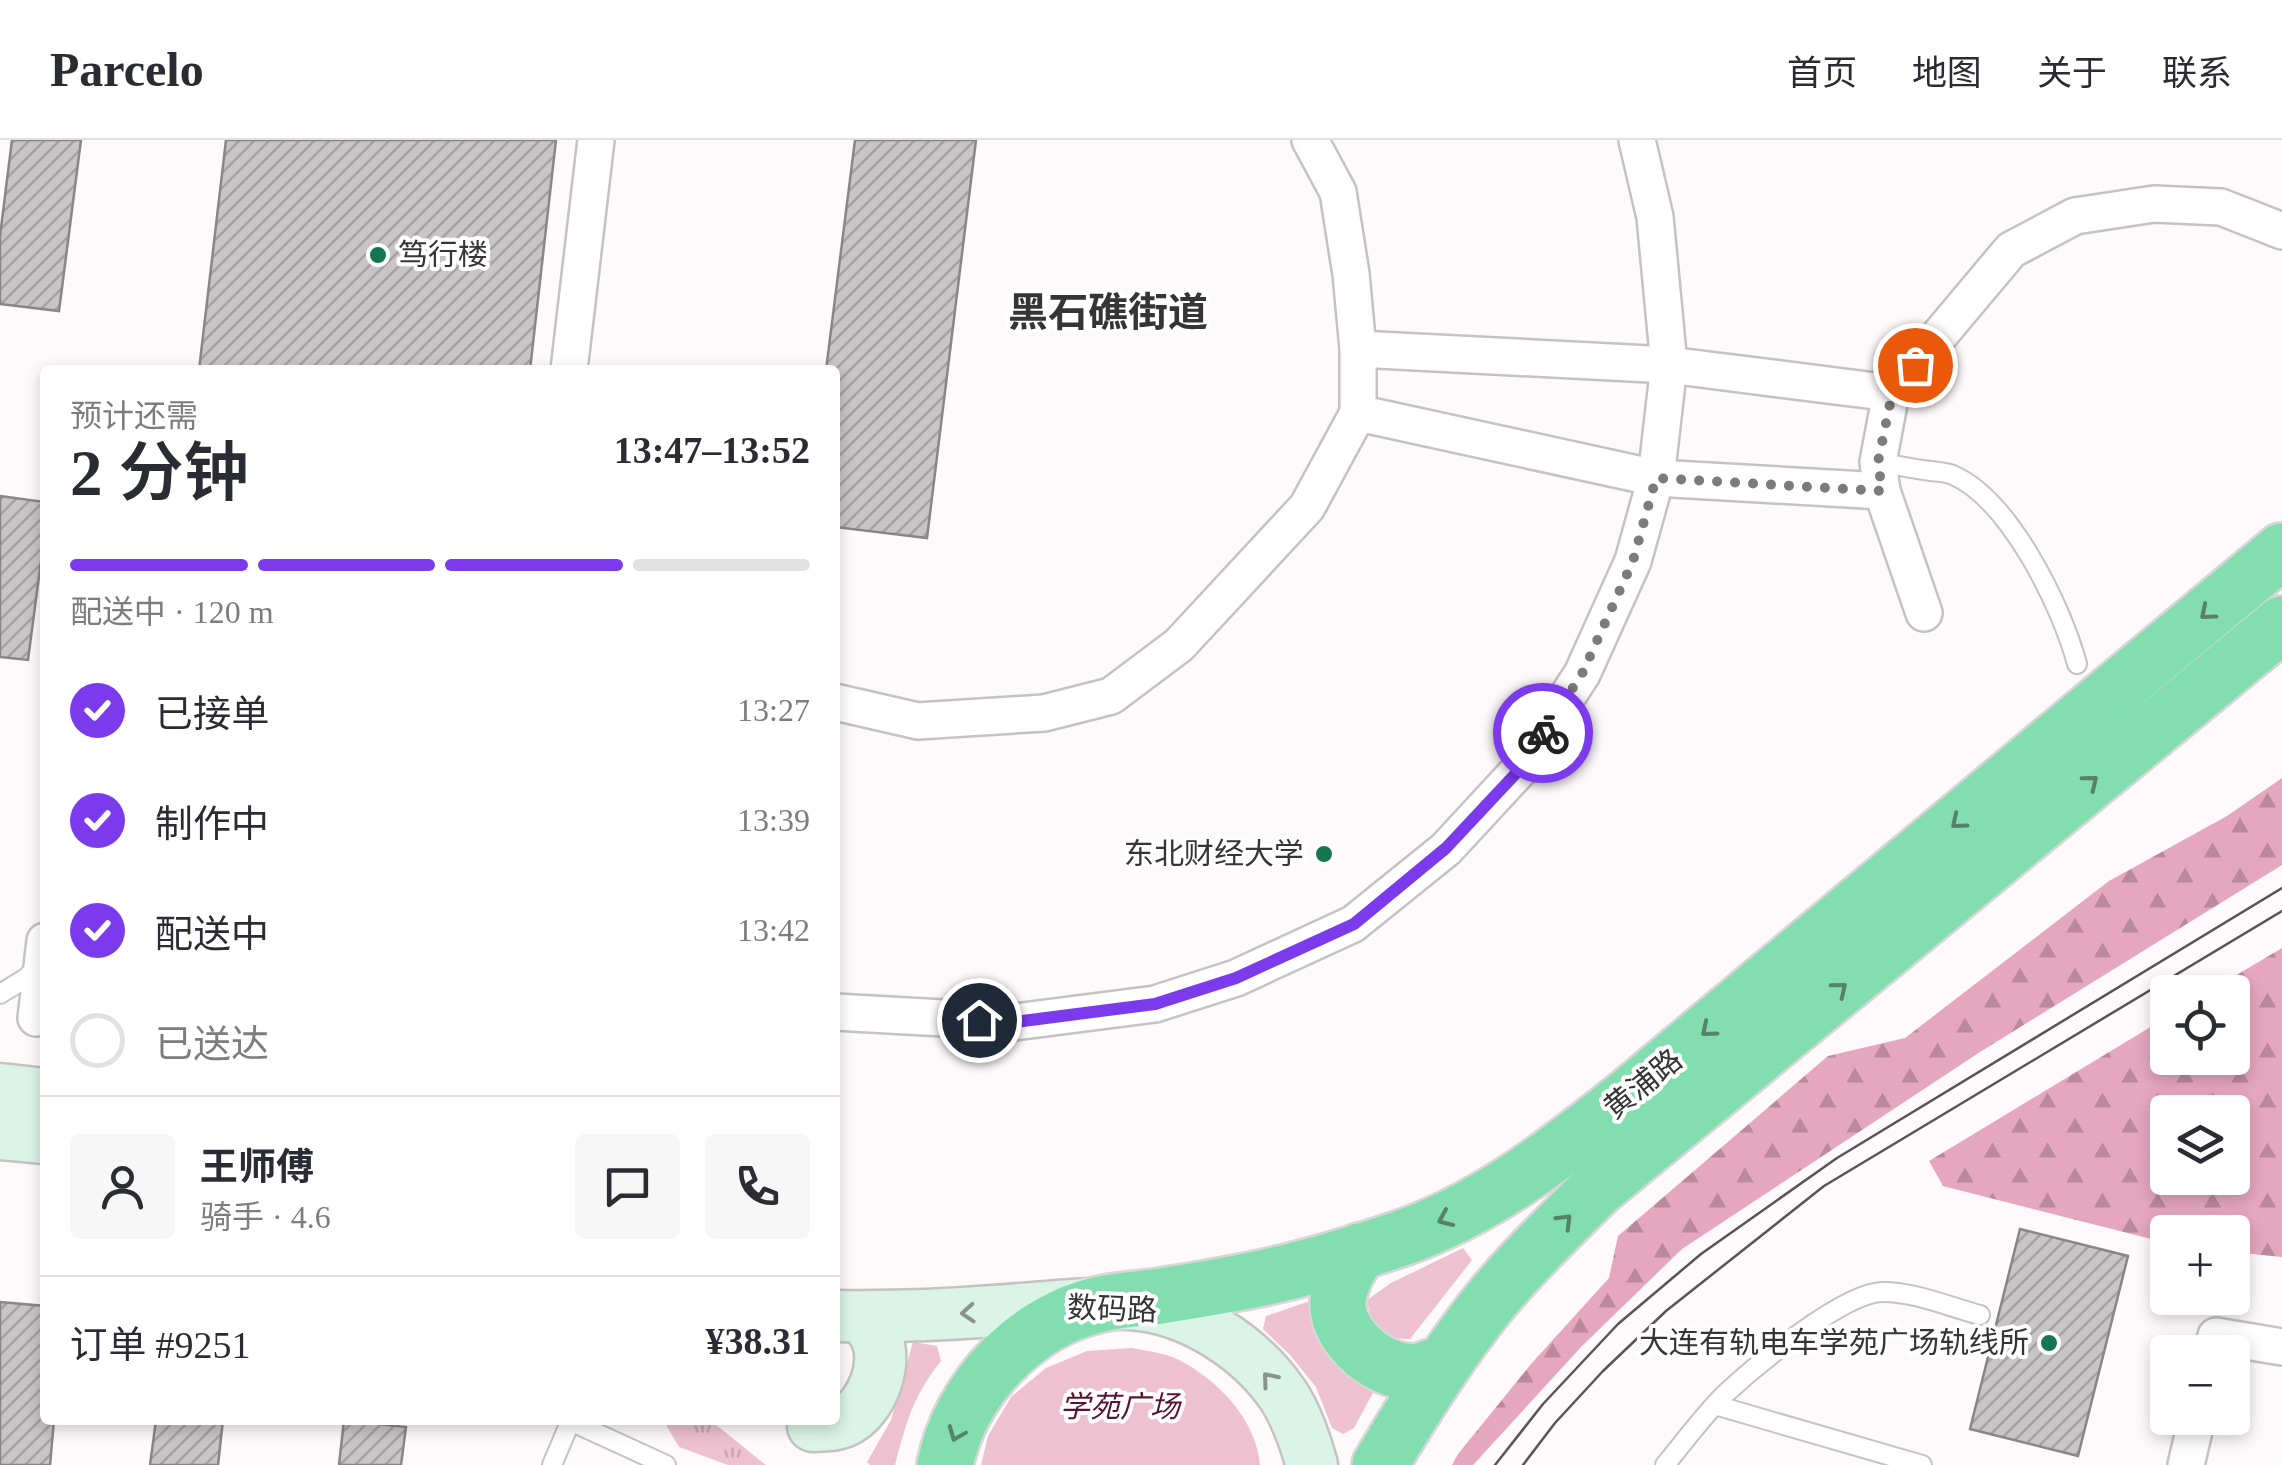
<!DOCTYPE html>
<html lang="zh">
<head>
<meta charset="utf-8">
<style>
	:root { --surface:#fff; --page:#f7f7f7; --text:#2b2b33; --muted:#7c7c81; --line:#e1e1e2; --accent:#7c3aed }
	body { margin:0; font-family:"Times New Roman","Noto Sans SC",serif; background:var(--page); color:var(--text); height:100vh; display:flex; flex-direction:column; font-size:38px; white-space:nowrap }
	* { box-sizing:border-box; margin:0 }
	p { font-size:32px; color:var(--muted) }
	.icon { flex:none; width:55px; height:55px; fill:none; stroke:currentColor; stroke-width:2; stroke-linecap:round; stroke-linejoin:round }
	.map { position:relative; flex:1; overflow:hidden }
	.sheet { position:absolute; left:40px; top:225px; width:800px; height:1060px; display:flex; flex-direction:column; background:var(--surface); border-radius:10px; box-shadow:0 5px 15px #0003 }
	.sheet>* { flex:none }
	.tools { position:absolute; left:2150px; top:835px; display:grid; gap:20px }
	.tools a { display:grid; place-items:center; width:100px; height:100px; border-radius:10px; background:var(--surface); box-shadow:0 5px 15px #0003; font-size:50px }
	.pin { position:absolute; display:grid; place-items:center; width:85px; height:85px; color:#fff; margin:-42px; border:5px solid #fff; border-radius:50%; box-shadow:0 2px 10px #0007 }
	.courier { position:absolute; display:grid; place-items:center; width:100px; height:100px; margin:-50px; border:8px solid #7c3aed; border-radius:50%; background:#fff; color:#222; box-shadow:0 2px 12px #0007 }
	.head em { font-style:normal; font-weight:600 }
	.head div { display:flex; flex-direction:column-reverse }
	.head { display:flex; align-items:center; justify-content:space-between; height:170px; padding:0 30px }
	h1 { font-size:65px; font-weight:600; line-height:75px }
	.bar { display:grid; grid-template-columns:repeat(4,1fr); gap:15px 10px; align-content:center; height:120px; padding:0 30px }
	.bar i { height:12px; border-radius:8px; background:var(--line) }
	.bar .selected { background:var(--accent) }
	.bar p { grid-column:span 4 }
	.line { display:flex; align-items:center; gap:25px; padding:0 30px; border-top:2px solid var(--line) }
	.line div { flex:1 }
	.round { display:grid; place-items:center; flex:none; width:105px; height:105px; border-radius:10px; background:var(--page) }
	ol { padding:0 30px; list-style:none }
	li { display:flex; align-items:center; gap:30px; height:110px }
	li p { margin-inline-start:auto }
	li .icon { padding:10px; border-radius:50%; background:var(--accent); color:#fff; stroke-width:4 }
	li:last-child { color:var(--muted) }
	li i { width:55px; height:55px; border:5px solid var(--line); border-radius:50% }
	header { display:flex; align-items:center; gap:60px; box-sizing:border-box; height:140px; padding:0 50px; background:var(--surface); border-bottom:2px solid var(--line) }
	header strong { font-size:48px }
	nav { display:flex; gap:55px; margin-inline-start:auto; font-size:35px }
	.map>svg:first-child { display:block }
</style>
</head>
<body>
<header>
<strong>Parcelo</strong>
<nav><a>首页</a><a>地图</a><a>关于</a><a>联系</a></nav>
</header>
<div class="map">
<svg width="2282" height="1325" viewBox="0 0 2282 1325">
	<defs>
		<pattern id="grass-tufts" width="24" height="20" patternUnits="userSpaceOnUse" patternTransform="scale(2.5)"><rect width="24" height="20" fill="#edc1d0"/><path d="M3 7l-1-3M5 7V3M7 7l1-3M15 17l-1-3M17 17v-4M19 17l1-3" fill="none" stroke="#cca6b3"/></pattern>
		<pattern id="forest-firs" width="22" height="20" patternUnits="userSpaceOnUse" patternTransform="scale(2.5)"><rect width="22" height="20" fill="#e5a7be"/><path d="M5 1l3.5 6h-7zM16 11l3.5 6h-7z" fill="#ba899b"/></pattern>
		<pattern id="building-hatch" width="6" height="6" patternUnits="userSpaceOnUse" patternTransform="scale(2.5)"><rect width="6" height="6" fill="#c9c5c6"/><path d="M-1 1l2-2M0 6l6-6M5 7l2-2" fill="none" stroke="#a4a1a2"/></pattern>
	</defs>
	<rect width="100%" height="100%" fill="#fef9fb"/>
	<!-- grass -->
	<path fill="url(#grass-tufts)" d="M663 1280H710L766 1325H728L679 1307Z"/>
	<!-- forest -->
	<g fill="url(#forest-firs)" fill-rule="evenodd">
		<path d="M2282 638V725L1980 912 1682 1109 1582 1206 1473 1325H1452L1458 1314 1531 1224 1609 1138 1618 1096 1828 916 1905 898 2109 741 2227 676Z"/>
		<path d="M2282 808V1117L2233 1112 2232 1092H2168L2167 1103 1943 1046 1929 1021 2167 877 2168 918H2232V852H2208ZM2168 972H2232V1038H2168Z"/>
	</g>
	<!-- garden -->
	<g fill="#edc1d0">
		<path d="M1463 1108 1472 1120 1410 1199C1378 1199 1373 1189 1367 1160L1391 1143Z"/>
		<path d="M1307 1162 1321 1175 1376 1247 1354 1288 1343 1294 1332 1288 1316 1247 1290 1215 1263 1189 1266 1176Z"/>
		<path d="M913 1202 937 1206 941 1221C913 1256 906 1283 895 1325H870L867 1322 891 1280Z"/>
		<path d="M1132 1208C1147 1211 1165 1213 1179 1220 1218 1240 1256 1279 1260 1325H981L988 1296 1011 1257 1046 1228 1087 1211Z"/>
	</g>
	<!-- building -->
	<g fill="url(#building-hatch)" stroke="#8a8688" stroke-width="2.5">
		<path d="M12 0H81L59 171 0 164V96Z"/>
		<path d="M226 0H556L530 230H199Z"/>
		<path d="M855 0H976L927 398 835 387V230H826Z"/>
		<path d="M0 356 45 362V391L28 520 0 517Z"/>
		<path d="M2020 1089 2128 1116 2078 1316 1970 1289Z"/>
		<path d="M0 1162 45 1166V1280H54L50 1325H0Z"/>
		<path d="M156 1280H223L218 1325H150Z"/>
		<path d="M344 1280 406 1287 401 1325H339Z"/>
	</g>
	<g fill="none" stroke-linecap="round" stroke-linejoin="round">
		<defs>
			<g id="lane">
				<path d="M1878 322C1895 325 1913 329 1931 331 1939 332 1946 332 1953 335 2010 360 2062 467 2077 524"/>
				<path d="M0 854 26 838 39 825"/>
				<path d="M1715 1265 1922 1325"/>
				<path d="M568 1280 666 1325"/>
				<path d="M552 1325 571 1280"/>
				<path d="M1665 1325C1684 1302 1703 1276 1724 1255 1754 1227 1844 1152 1883 1152 1915 1152 1950 1167 1980 1175"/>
			</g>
			<g id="street">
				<path d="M1358 209 1669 225 1891 253 2011 110 2075 76 2154 64 2221 67 2282 91"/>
				<path d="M569 230 596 0"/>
				<path d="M1358 273 1656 338 1882 351 1924 473"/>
				<path d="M1882 351 1878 322 1891 253"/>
				<path d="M835 562 918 581 1044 573 1111 556 1179 505 1307 367 1358 273V209L1351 134 1338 52 1310 0"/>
				<path d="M835 872 1015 882 1155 864 1236 838 1353 784 1446 709 1520 629 1582 534 1633 421 1656 338 1669 225 1655 77 1637 0"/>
				<path d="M36 878 45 801"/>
				<path d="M2212 1212 2216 1196 2282 1207"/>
				<path d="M2186 1325 2197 1278"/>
			</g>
			<g id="secondary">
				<path d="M0 949 45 954"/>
				<path d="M0 994 45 998"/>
				<path d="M835 1176C889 1177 941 1175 994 1171 1040 1168 1086 1162 1131 1164 1190 1168 1250 1207 1283 1255 1297 1276 1305 1301 1312 1325"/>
				<path d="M813 1286C823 1285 836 1286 845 1281 871 1269 889 1224 876 1197 873 1190 867 1183 862 1177"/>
			</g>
			<g id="highway">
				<path d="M1360 1111C1349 1126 1339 1143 1338 1162 1336 1199 1385 1238 1421 1231 1428 1229 1436 1225 1444 1223"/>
				<path d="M945 1325C960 1249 1026 1180 1101 1164 1118 1160 1137 1159 1154 1157 1182 1153 1209 1148 1237 1143 1292 1133 1346 1117 1399 1099 1484 1070 1555 1015 1624 960L2282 411"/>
				<path d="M1380 1325C1414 1268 1449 1212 1491 1160 1524 1120 1561 1085 1597 1049L2282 484"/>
			</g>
		</defs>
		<!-- lane casing -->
		<use href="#lane" stroke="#c6c2c3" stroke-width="22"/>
		<!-- street casing -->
		<use href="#street" stroke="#c6c2c3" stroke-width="40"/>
		<!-- secondary casing -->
		<use href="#secondary" stroke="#c6c2c3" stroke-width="55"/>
		<!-- highway casing -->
		<use href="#highway" stroke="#d7d7d7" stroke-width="60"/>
		<!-- lane -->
		<use href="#lane" stroke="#fff" stroke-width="18"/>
		<!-- street -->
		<use href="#street" stroke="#fff" stroke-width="35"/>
		<!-- secondary -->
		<use href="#secondary" stroke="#daf5e7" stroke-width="50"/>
		<!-- highway -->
		<use href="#highway" stroke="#82deae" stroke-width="55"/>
		<!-- tram -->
		<g stroke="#575555" stroke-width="2.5">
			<path d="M1495 1325 1543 1264 1618 1184 1701 1114 1837 1018 2282 748"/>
			<path d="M1523 1325 1555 1283 1603 1231 1666 1171 1824 1046 2282 771"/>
		</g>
	</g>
	<!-- one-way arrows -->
	<defs><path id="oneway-chevron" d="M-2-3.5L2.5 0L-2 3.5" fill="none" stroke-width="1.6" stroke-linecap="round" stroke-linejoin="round" transform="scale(2.5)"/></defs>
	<g stroke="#58816b">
		<use href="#oneway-chevron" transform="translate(2207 473) rotate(140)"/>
		<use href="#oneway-chevron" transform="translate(2091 642) rotate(-39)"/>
		<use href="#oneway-chevron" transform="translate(1958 682) rotate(140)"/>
		<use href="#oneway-chevron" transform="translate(1840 849) rotate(-39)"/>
		<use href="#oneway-chevron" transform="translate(1708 890) rotate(140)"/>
		<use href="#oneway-chevron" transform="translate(1445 1079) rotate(156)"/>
		<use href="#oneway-chevron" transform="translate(1565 1081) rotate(-45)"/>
		<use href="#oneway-chevron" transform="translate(956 1294) rotate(112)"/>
	</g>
	<g stroke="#88958e">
		<use href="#oneway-chevron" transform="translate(968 1173) rotate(176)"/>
		<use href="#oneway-chevron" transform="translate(1269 1239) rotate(-130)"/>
	</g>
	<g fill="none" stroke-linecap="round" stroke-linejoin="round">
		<!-- done -->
		<path stroke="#7c7a7a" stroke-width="10" stroke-dasharray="0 18" d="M1543 593 1582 534 1633 421 1656 338 1882 351 1878 322 1892 254 1915 225"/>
		<!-- route -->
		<path stroke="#7c3aed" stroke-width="12" d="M979 880 1015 882 1155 864 1236 838 1354 784 1446 708 1520 629 1543 593"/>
	</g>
	<!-- markers -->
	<g fill="#15774f" stroke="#fff" stroke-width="4">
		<circle cx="378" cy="115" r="10"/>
		<circle cx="1324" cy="714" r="10"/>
		<circle cx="2049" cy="1203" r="10"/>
	</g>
	<g text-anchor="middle" stroke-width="8" stroke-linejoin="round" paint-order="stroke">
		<!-- poi labels -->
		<g font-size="30" fill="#363535" stroke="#fff" text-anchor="end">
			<text x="398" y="125" text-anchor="start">笃行楼</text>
			<text x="1304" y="724">东北财经大学</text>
			<text x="2029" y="1213">大连有轨电车学苑广场轨线所</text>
		</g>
		<!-- street labels -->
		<g font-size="30" fill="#363535" stroke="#fff">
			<text transform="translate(1643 944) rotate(-39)" y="10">黄浦路</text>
			<text transform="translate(1112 1169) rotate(2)" y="10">数码路</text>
		</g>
		<!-- park labels -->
		<g font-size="30" font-style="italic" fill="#591235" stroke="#fff">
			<text x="1120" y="1277">学苑广场</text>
		</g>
		<!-- district labels -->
		<g font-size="40" font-weight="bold" fill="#363535" stroke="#fff">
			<text x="1108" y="186">黑石礁街道</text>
		</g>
	</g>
</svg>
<div class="tools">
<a><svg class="icon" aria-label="locate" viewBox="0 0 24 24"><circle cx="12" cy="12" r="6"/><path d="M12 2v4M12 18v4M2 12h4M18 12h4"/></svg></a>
<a><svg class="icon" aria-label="layers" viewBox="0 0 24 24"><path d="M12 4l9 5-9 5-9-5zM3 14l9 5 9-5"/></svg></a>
<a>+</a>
<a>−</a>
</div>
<div class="pin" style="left:1915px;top:225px;background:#ea580c"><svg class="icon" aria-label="bag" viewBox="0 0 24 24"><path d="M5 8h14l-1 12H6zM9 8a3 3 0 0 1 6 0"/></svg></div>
<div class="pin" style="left:979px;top:880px;background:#1f2937"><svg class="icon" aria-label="home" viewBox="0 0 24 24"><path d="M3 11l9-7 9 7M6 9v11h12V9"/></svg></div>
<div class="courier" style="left:1543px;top:593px"><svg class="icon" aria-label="bike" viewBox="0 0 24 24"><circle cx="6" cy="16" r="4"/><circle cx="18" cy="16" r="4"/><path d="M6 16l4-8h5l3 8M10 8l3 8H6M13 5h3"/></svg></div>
<section class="sheet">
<div class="head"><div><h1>2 分钟</h1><p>预计还需</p></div><em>13:47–13:52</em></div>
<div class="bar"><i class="selected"></i><i class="selected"></i><i class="selected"></i><i></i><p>配送中 · 120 m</p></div>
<ol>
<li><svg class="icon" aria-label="check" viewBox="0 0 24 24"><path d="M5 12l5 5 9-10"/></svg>已接单<p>13:27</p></li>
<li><svg class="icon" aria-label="check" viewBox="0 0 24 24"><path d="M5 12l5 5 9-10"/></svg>制作中<p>13:39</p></li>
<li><svg class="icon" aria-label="check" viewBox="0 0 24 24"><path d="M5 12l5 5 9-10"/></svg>配送中<p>13:42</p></li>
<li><i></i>已送达</li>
</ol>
<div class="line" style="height:180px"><a class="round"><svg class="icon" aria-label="person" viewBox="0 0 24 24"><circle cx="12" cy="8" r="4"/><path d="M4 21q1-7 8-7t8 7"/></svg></a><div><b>王师傅</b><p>骑手 · 4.6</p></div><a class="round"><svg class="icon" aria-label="chat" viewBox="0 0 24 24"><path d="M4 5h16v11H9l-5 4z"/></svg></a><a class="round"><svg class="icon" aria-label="phone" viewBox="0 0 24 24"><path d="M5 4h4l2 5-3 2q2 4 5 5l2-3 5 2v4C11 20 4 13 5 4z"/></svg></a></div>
<div class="line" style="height:130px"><div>订单 #9251</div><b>¥38.31</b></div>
</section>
</div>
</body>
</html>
